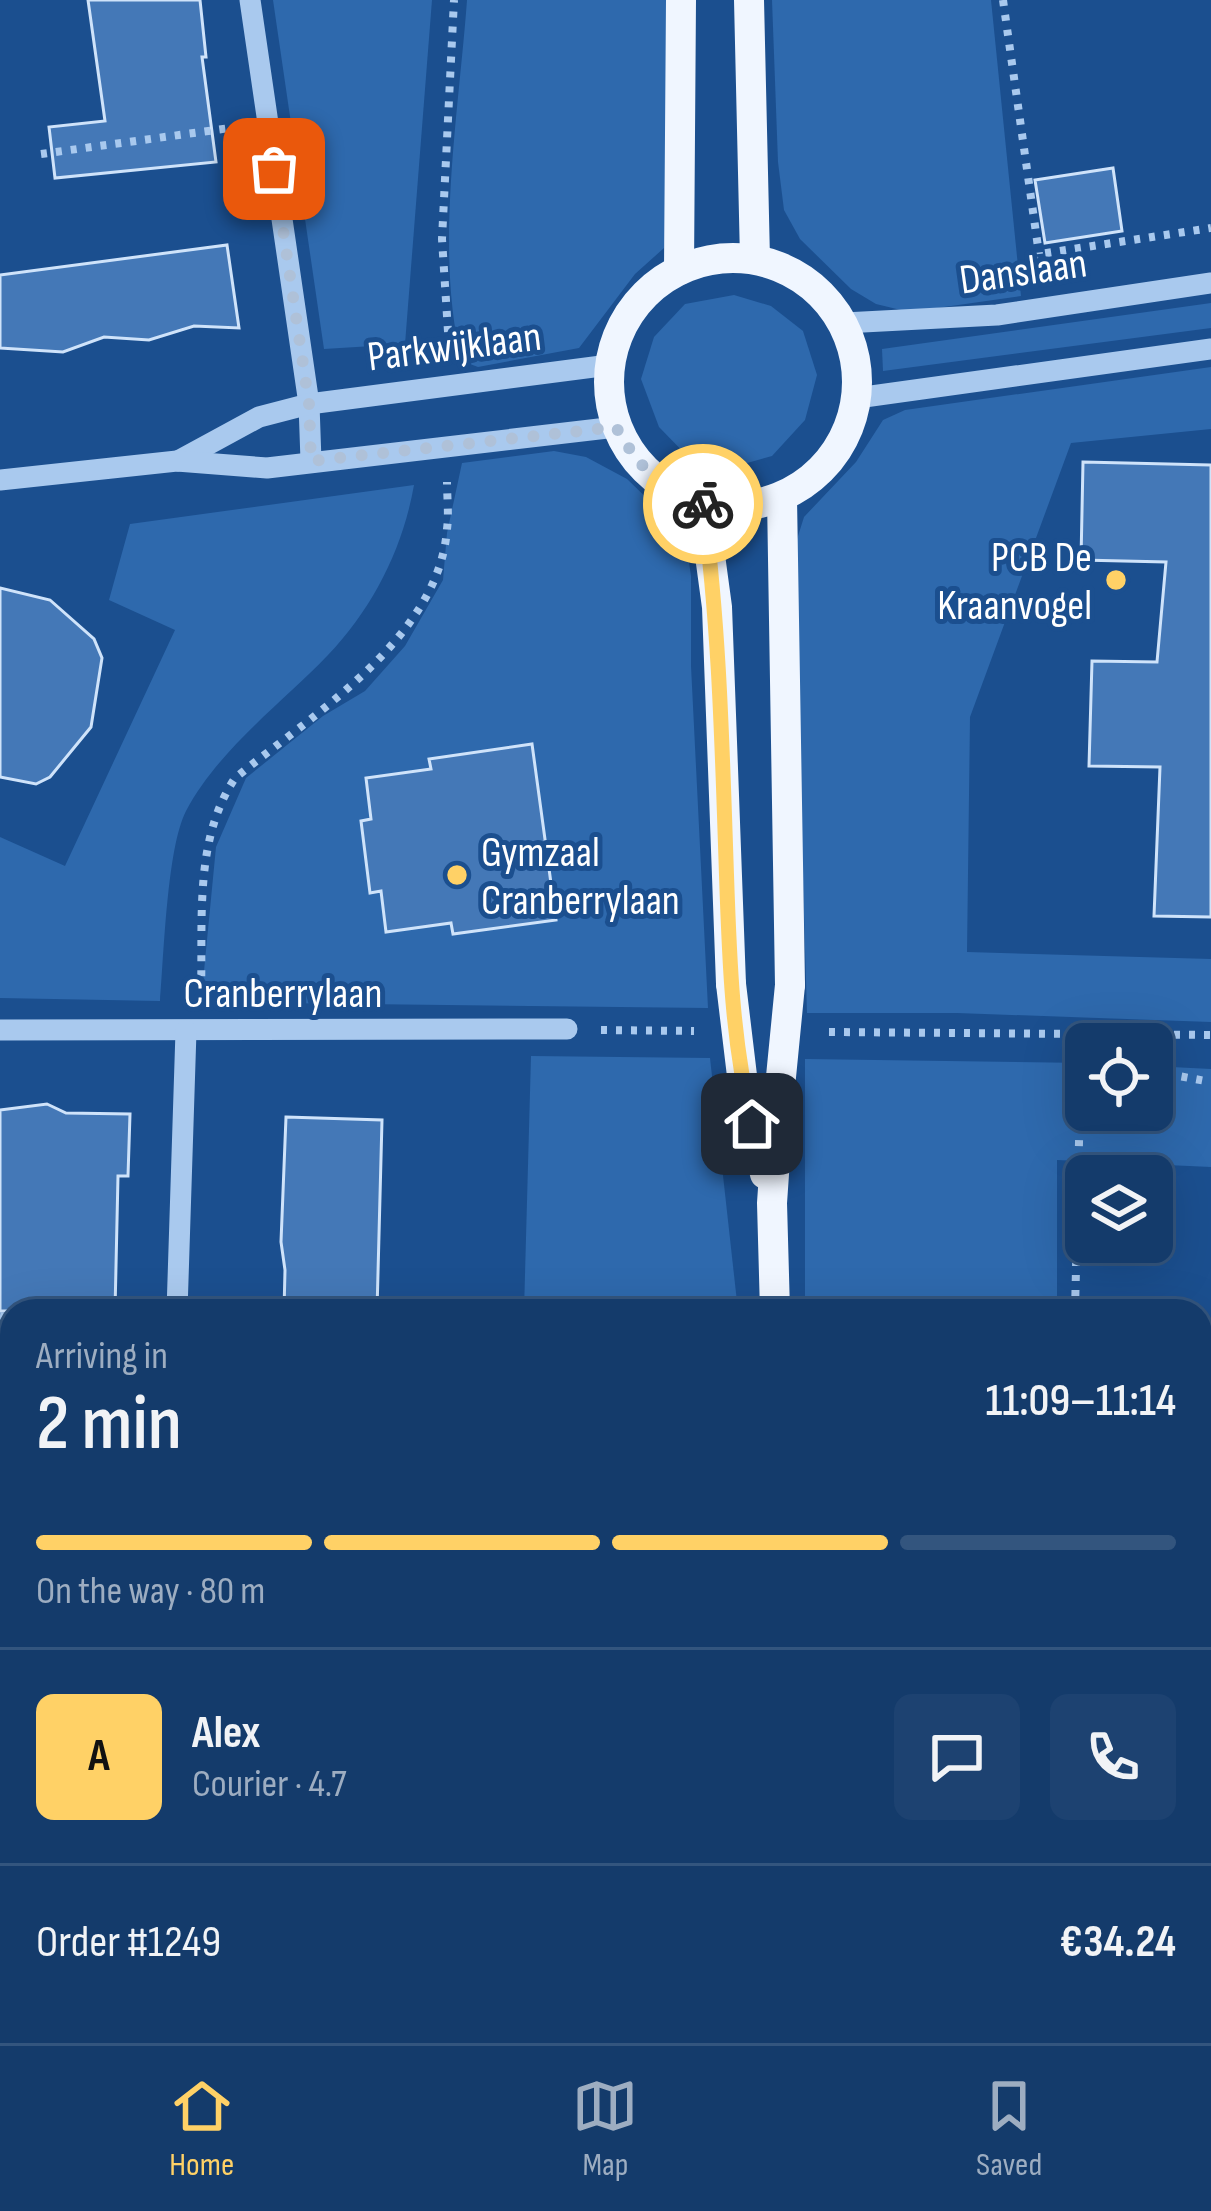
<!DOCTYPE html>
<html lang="en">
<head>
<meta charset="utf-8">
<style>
	:root { --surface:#143b6b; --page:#1d4271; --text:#f1f3f6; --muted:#9dadc1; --line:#33557e; --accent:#ffd166 }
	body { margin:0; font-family:"Sofia Sans Condensed",sans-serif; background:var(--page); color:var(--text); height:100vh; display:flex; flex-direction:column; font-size:45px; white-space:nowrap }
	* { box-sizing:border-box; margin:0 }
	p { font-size:39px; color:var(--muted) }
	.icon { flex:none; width:66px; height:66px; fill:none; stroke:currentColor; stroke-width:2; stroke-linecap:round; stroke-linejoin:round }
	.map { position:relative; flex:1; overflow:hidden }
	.drawer { position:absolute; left:0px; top:1299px; width:1212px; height:744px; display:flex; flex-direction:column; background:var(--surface); border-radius:36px 36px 0 0; box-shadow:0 12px 48px #0002,0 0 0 3px var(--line) }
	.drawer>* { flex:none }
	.buttons { position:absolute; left:1065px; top:1023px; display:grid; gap:24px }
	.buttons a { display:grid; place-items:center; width:108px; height:108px; border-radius:18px; background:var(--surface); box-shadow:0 12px 48px #0002,0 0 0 3px var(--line); font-size:60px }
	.pin { position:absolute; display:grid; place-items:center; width:102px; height:102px; color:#fff; margin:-51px; border-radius:24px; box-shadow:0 6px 18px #0006 }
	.courier { position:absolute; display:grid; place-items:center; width:120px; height:120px; margin:-60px; border:9px solid #ffd166; border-radius:50%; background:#fff; color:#222; box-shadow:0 3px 15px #0007 }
	.summary em { font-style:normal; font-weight:600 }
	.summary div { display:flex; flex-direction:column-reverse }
	.summary { display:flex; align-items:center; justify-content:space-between; height:204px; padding:0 36px }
	h1 { font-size:78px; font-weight:600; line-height:90px }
	.bar { display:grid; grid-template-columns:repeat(4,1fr); gap:18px 12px; align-content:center; height:144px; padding:0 36px }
	.bar i { height:15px; border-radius:9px; background:var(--line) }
	.bar .on { background:var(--accent) }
	.bar p { grid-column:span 4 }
	.line { display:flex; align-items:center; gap:30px; padding:0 36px; border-top:3px solid var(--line) }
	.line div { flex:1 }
	.round { display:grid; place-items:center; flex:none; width:126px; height:126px; border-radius:18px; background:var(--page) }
	.tab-bar { display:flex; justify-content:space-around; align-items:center; height:168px; border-top:3px solid var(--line); background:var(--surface); font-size:33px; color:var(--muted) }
	.tab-bar a { display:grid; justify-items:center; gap:6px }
	.tab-bar .on { color:var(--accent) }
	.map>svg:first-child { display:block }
</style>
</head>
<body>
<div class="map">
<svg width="1211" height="2043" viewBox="0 0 1211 2043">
	<rect width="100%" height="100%" fill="#1b4f8f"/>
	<!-- green -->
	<g fill="#2e69ad">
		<path d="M273 0H432L405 344 324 349Z"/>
		<path d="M467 0H673L672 198 664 248 635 274 579 348 478 367 462 361C434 254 459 111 467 0Z"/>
		<path d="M772 0H991L1021 296 909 312 876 304 851 289 800 239 784 210 778 162Z"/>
		<path d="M734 295 771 306 803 331 817 375 805 420 772 456 733 467 693 462 659 427 641 379 654 337 685 304Z"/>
		<path d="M1211 303V328L883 371 882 349Z"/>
		<path d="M1211 367V429L1071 443 970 717 967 952 1211 959V1022L957 1013H807L793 552 804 517 856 462 883 420 905 410Z"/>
		<path d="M554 451 586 457 627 479 685 535 691 576V666L708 1008 201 1002 216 847 246 778 323 716 365 691 405 646 443 580 447 533 462 463Z"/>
		<path d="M414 485C403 548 373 608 328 655 281 704 219 749 186 811 167 848 164 955 160 1001L0 998V837L65 866 175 630 109 600 130 524Z"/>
		<path d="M531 1056 710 1058 738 1311H524Z"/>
		<path d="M805 1059 1086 1063V1110H1152V1066L1211 1069V1167L1057 1160V1311H805Z"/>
		<path d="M505 2031H762L763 2043H505Z"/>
		<path d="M815 2031H1057V2043H816Z"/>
	</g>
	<!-- building -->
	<g fill="#4478b7" stroke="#cfe3fa" stroke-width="3">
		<path d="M88 0H200L206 57H202L216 162 55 178 49 127 105 121Z"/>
		<path d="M1113 168 1122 231 1045 243 1035 180Z"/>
		<path d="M227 245 239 328 194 326 149 340 104 337 63 352 0 348V275Z"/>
		<path d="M1083 462 1211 465V917L1154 916 1160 767 1089 766 1092 661 1157 662 1166 562 1081 560Z"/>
		<path d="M0 588 50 600 94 639 102 658 91 727 50 777 36 784 0 777Z"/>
		<path d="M532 744 556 920 453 934 451 923 386 932 381 891 370 893 361 821 371 819 366 778 431 769 429 759Z"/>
		<path d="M47 1104 66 1113 130 1114 128 1176H118L115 1311H0V1110Z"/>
		<path d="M286 1117 382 1120 377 1311H284L285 1270 281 1242Z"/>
	</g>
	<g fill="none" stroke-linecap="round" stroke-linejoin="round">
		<!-- path -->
		<g stroke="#a9c9ee" stroke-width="8" stroke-dasharray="6 9" stroke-linecap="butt">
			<path d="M1003 0 1039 254"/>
			<path d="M41 154 230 128"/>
			<path d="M1022 271 1040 254 1211 228"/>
			<path d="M449 347 442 239 454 0"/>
			<path d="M201 991C203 919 194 840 235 778 312 715 439 638 447 529 449 514 447 497 447 482"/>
			<path d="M601 1030 694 1031"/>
			<path d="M829 1032 1211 1035"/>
			<path d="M1078 1034 1081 1058 1085 1059"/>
			<path d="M1152 1071 1211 1082"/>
			<path d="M1075 1311 1081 1058"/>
			<path d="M0 1316 12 1317"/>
			<path d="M1200 1439 1211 1440"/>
			<path d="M0 1829 12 1830"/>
			<path d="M1200 1876H1211"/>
			<path d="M1059 2043V2031"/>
		</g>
		<!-- minor -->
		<g stroke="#a9c9ee" stroke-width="21">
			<path d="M250 0 309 404 311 461"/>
			<path d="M844 323 997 315 1211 283"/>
			<path d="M857 398 1211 349"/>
			<path d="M178 461 259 417 309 404 609 365"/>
			<path d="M0 480 177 461 267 468 616 427"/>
			<path d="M0 1030 567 1029"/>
			<path d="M177 1311 186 1031"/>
			<path d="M154 2043V2031"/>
		</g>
		<!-- major -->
		<g stroke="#f0f6ff" stroke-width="30">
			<path d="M749 0 755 259"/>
			<circle cx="733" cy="382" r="124"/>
			<path d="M679 270 681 0"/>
			<path d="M782 498 790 985"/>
			<path d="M703 504 717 607 731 984"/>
			<path d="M743 1084 765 1174"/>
			<path d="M775 1311 772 1203 780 1087"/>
			<path d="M797 2031V2043"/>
		</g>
		<!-- major-bridge -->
		<g stroke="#f0f6ff" stroke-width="30">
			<path d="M731 984 743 1084"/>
			<path d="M780 1087 790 985"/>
		</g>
	</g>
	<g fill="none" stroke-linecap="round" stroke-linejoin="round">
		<!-- done -->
		<path stroke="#afc1d8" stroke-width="12" stroke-dasharray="0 21.6" d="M274 169 309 404 311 461 616 427C644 475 656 481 703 504"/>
		<!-- route -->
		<path stroke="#ffd166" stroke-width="15" d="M703 504C719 623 722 741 726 860 729 949 731 1038 752 1124"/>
	</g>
	<!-- markers -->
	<g fill="#ffd166" stroke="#1b4f8f" stroke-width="4.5">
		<circle cx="1116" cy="580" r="12"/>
		<circle cx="457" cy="875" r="12"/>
	</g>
	<g text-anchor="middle" stroke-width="10" stroke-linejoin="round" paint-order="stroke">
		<!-- street labels -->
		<g font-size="42" fill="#fff" stroke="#1b4f8f">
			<text transform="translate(1023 270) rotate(-8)" y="15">Danslaan</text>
			<text transform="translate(454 345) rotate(-7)" y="15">Parkwijklaan</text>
			<text x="283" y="1007">Cranberrylaan</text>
		</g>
		<!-- poi labels -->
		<g font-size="42" fill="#fff" stroke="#1b4f8f" text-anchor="end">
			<text x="1092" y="571">PCB De<tspan x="1092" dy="48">Kraanvogel</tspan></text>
			<text x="481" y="866" text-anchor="start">Gymzaal<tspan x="481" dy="48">Cranberrylaan</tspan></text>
		</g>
	</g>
</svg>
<div class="buttons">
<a><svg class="icon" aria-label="locate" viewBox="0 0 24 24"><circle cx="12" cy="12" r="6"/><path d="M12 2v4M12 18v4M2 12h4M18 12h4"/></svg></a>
<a><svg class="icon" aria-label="layers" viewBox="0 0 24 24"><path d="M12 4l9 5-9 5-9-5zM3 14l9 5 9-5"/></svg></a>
</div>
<div class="pin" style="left:274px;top:169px;background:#ea580c"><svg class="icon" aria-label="bag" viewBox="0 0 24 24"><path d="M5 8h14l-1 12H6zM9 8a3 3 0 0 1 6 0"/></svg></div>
<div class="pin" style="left:752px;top:1124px;background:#1f2937"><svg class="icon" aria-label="home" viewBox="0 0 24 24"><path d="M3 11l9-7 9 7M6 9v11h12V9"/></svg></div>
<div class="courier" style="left:703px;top:504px"><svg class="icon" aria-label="bike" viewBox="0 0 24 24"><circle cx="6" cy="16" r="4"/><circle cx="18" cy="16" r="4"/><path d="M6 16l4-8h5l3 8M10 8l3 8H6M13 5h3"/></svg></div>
<section class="drawer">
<div class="summary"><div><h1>2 min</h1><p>Arriving in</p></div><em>11:09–11:14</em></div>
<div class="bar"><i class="on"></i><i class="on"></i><i class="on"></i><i></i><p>On the way · 80 m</p></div>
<div class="line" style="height:216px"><b class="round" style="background:var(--accent);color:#111">A</b><div><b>Alex</b><p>Courier · 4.7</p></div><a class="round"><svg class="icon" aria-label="chat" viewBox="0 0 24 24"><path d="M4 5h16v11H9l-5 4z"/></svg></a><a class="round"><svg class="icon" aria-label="phone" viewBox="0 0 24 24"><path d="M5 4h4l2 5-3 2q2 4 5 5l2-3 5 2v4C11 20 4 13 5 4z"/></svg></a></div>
<div class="line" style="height:156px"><div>Order #1249</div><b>€34.24</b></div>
</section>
</div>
<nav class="tab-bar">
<a class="on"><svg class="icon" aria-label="home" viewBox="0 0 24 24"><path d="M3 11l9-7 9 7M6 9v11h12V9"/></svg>Home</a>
<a><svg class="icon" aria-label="map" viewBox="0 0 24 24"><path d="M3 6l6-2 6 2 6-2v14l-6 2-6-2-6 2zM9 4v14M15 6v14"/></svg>Map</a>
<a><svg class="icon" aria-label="saved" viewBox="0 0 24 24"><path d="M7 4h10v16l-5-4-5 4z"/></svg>Saved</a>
</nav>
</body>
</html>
